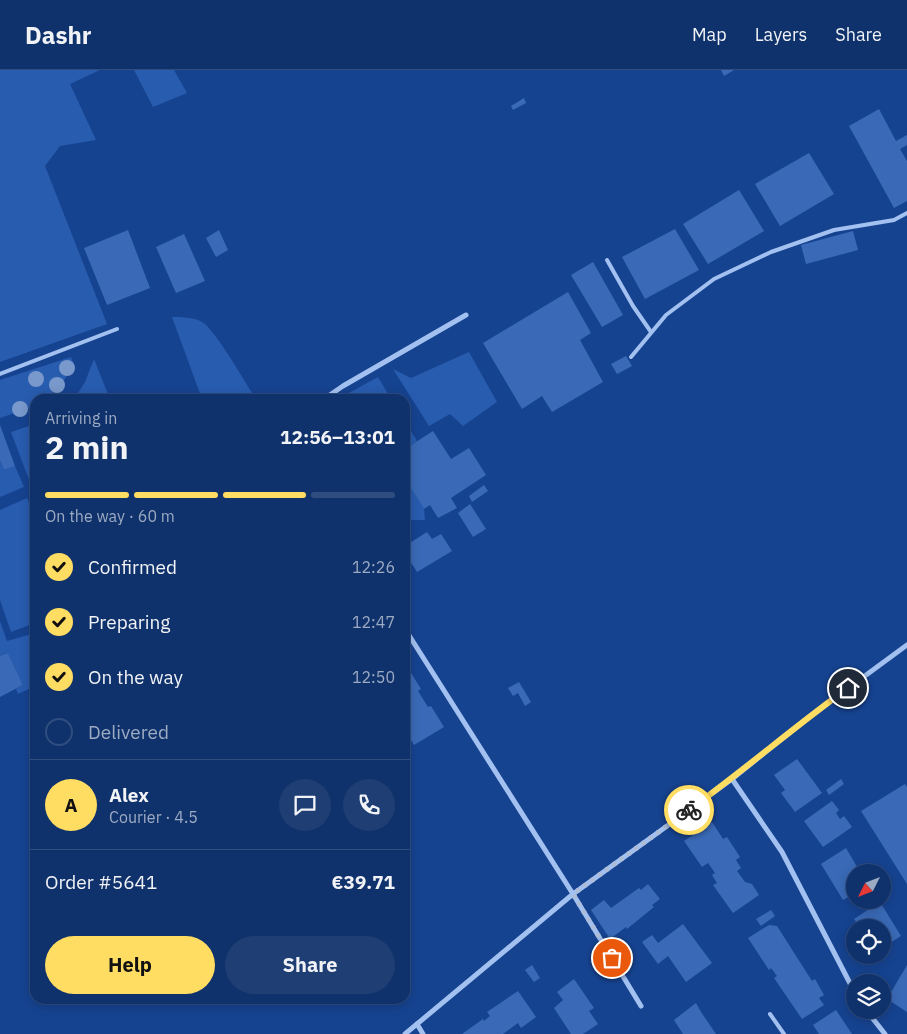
<!DOCTYPE html>
<html lang="en">
<head>
<meta charset="utf-8">
<style>
	:root { --surface:#10326c; --page:#1e3e74; --text:#f1f3f6; --muted:#9caac2; --line:#304d7f; --accent:#ffdc62 }
	body { margin:0; font-family:"IBM Plex Sans",sans-serif; background:var(--page); color:var(--text); height:100vh; display:flex; flex-direction:column; font-size:19px; white-space:nowrap }
	* { box-sizing:border-box; margin:0 }
	p { font-size:16px; color:var(--muted) }
	.icon { flex:none; width:28px; height:28px; fill:none; stroke:currentColor; stroke-width:2; stroke-linecap:round; stroke-linejoin:round }
	.map { position:relative; flex:1; overflow:hidden }
	.side { position:absolute; left:30px; top:324px; width:380px; height:610px; display:flex; flex-direction:column; background:var(--surface); border-radius:15px; box-shadow:0 2px 12px #0003,0 0 0 1px var(--line) }
	.side>* { flex:none }
	.needle { width:32px; rotate:228deg }
	.fabs { position:absolute; left:846px; top:794px; display:grid; gap:10px }
	.fabs a { display:grid; place-items:center; width:45px; height:45px; border-radius:50%; background:var(--surface); box-shadow:0 2px 12px #0003,0 0 0 1px var(--line); font-size:25px }
	.pin { position:absolute; display:grid; place-items:center; width:42px; height:42px; color:#fff; margin:-21px; border:2px solid #fff; border-radius:50%; box-shadow:0 1px 5px #0007 }
	.courier { position:absolute; display:grid; place-items:center; width:50px; height:50px; margin:-25px; border:4px solid #ffdc62; border-radius:50%; background:#fff; color:#222; box-shadow:0 1px 6px #0007 }
	.head em { font-style:normal; font-weight:700 }
	.head div { display:flex; flex-direction:column-reverse }
	.head { display:flex; align-items:center; justify-content:space-between; height:85px; padding:0 15px }
	h1 { font-size:32px; font-weight:700; line-height:38px }
	.bar { display:grid; grid-template-columns:repeat(4,1fr); gap:8px 5px; align-content:center; height:60px; padding:0 15px }
	.bar i { height:6px; border-radius:4px; background:var(--line) }
	.bar .current { background:var(--accent) }
	.bar p { grid-column:span 4 }
	.line { display:flex; align-items:center; gap:12px; padding:0 15px; border-top:1px solid var(--line) }
	.line div { flex:1 }
	.round { display:grid; place-items:center; flex:none; width:52px; height:52px; border-radius:26px; background:var(--page) }
	ol { padding:0 15px; list-style:none }
	li { display:flex; align-items:center; gap:15px; height:55px }
	li p { margin-inline-start:auto }
	li .icon { padding:5px; border-radius:50%; background:var(--accent); color:#111; stroke-width:4 }
	li:last-child { color:var(--muted) }
	li i { width:28px; height:28px; border:2px solid var(--line); border-radius:50% }
	.cta { display:flex; gap:10px; margin-top:auto; padding:10px 15px }
	.cta a { flex:1; height:58px; border-radius:30px; background:var(--accent); color:#111; font-size:20px; font-weight:700; line-height:58px; text-align:center }
	.cta a+a { background:var(--page); color:var(--text) }
	header { display:flex; align-items:center; gap:30px; box-sizing:border-box; height:70px; padding:0 25px; background:var(--surface); border-bottom:1px solid var(--line) }
	header strong { font-size:24px }
	nav { display:flex; gap:28px; margin-inline-start:auto; font-size:18px }
	.map>svg:first-child { display:block }
</style>
</head>
<body>
<header>
<strong>Dashr</strong>
<nav><a>Map</a><a>Layers</a><a>Share</a></nav>
</header>
<div class="map">
<svg width="907" height="964" viewBox="0 0 907 964">
	<rect width="100%" height="100%" fill="#164390"/>
	<!-- green -->
	<g fill="#285caf">
		<path d="M0 0H100L70 14 96 70 60 76 45 96 107 254 0 292Z"/>
		<path d="M134 0H174L187 23 153 37Z"/>
		<path d="M172 247C181 247 193 247 202 252 215 259 246 314 256 329H202Z"/>
		<path d="M469 282 497 332 463 356 450 344 429 356 393 299 411 308Z"/>
		<path d="M71 287 74 295C63 311 56 329 35 329V336L33 337 0 348V310Z"/>
		<path d="M94 289 110 329H74L85 312Z"/>
		<path d="M378 307 391 329H338Z"/>
		<path d="M405 351 417 371 405 379Z"/>
		<path d="M35 354V413L31 415 11 362Z"/>
		<path d="M0 390 4 400 15 396 24 417 0 427Z"/>
		<path d="M405 409 424 439 425 450H405Z"/>
		<path d="M27 428 32 440 35 443V553L11 562 0 530V440Z"/>
		<path d="M0 551 7 571 35 563V616L18 624 16 619 23 615 8 583 0 586Z"/>
	</g>
	<!-- building -->
	<g fill="#3a6ab7">
		<path d="M721 0H734L724 6Z"/>
		<path d="M524 28 526 33 513 40 511 36Z"/>
		<path d="M879 39 896 71 907 65V75L900 79 907 91V131L894 138 849 56Z"/>
		<path d="M809 83 834 124 780 156 755 114Z"/>
		<path d="M739 120 764 161 708 194 683 154Z"/>
		<path d="M675 159 699 200 645 229 622 187Z"/>
		<path d="M128 160 150 218 107 235 84 178Z"/>
		<path d="M219 160 228 180 216 187 206 168Z"/>
		<path d="M853 161 858 180 806 194 801 175Z"/>
		<path d="M184 164 205 211 176 223 156 177Z"/>
		<path d="M593 192 623 245 602 257 571 205Z"/>
		<path d="M568 222 591 263 580 270 603 312 552 342 542 326 522 339 483 273Z"/>
		<path d="M626 286 632 296 617 304 611 294Z"/>
		<path d="M0 355 15 396 4 400 0 390Z"/>
		<path d="M433 361 451 389 469 378 486 405 451 428 457 438 438 448 430 435 424 439 405 409V379Z"/>
		<path d="M484 415 488 421 472 432 469 426Z"/>
		<path d="M470 434 486 459 473 467 458 443Z"/>
		<path d="M427 462 432 469 441 464 452 481 417 502 405 483V476Z"/>
		<path d="M8 583 23 615 0 627V586Z"/>
		<path d="M406 595 421 619 418 621 428 637 431 636 444 657 414 675 405 660Z"/>
		<path d="M519 612 531 632 525 636 518 623 513 626 508 618Z"/>
		<path d="M797 689 822 723 795 742 781 723 785 720 774 705Z"/>
		<path d="M841 709 844 714 829 725 826 720Z"/>
		<path d="M905 714 907 717V814L861 741Z"/>
		<path d="M832 731 839 740 836 743 840 749 844 746 852 757 823 777 804 751Z"/>
		<path d="M712 752 723 769 727 767 740 787 736 790 741 798 737 801 745 812 752 814 759 825 733 843 713 815 717 813 712 805 715 803 708 793 702 797 684 771Z"/>
		<path d="M846 778 860 802H855V829L852 825 843 830 821 794Z"/>
		<path d="M648 814 660 829 652 835 654 837 627 859 626 857 610 869 591 840 604 830 611 838 639 818 641 820Z"/>
		<path d="M856 830H868L859 836Z"/>
		<path d="M880 832 901 866 882 878V858H864L862 854 859 856 854 849Z"/>
		<path d="M771 840 775 846 761 856 756 849Z"/>
		<path d="M683 854 712 893 686 912 668 886 658 894 642 872 652 865 658 873Z"/>
		<path d="M769 855 777 856 812 911 815 909 824 925 819 928 824 935 802 949 774 908 777 906 771 898 769 900 748 868Z"/>
		<path d="M532 895 540 908 534 912 525 900Z"/>
		<path d="M907 895V942L887 929Z"/>
		<path d="M574 909 594 938 589 941 598 954 583 964H571L554 938 563 930 557 922Z"/>
		<path d="M518 921 536 947 521 958 518 953 503 964H462L483 949 484 951 490 946 487 942Z"/>
		<path d="M696 933 701 942 716 964H683L674 950Z"/>
		<path d="M836 940 852 964H819L813 955Z"/>
	</g>
	<g fill="none" stroke-linecap="round" stroke-linejoin="round">
		<!-- service -->
		<g stroke="#a3c1f0" stroke-width="4">
			<path d="M607 190 633 236 651 262"/>
			<path d="M631 287 666 245 714 209 771 182 834 160 894 150 907 143"/>
			<path d="M0 304 117 259"/>
			<path d="M770 944 784 964"/>
		</g>
		<!-- minor -->
		<g stroke="#a3c1f0" stroke-width="5">
			<path d="M324 329 343 316 466 245"/>
			<path d="M405 559 573 824 641 936"/>
			<path d="M732 709 782 782 855 923"/>
			<path d="M866 940 885 964"/>
			<path d="M417 954 423 964"/>
			<path d="M405 964 573 824 732 709 809 647 907 575"/>
		</g>
	</g>
	<!-- trees -->
	<g fill="#7998cb">
		<circle cx="67" cy="298" r="8"/>
		<circle cx="36" cy="309" r="8"/>
		<circle cx="57" cy="315" r="8"/>
		<circle cx="20" cy="339" r="8"/>
	</g>
	<g fill="none" stroke-linecap="round" stroke-linejoin="round">
		<!-- done -->
		<path stroke="#adbdd8" stroke-width="5" stroke-dasharray="0 9" d="M612 888 573 824 689 740"/>
		<!-- route -->
		<path stroke="#ffdc62" stroke-width="6" d="M689 740C743 701 794 657 848 618"/>
	</g>
</svg>
<div class="fabs">
<a><svg class="needle" viewBox="-14 -14 28 28"><path d="M0-13l5 13h-10z" fill="#e53935"/><path d="M0 13l5-13h-10z" fill="#9caac2"/></svg></a>
<a><svg class="icon" aria-label="locate" viewBox="0 0 24 24"><circle cx="12" cy="12" r="6"/><path d="M12 2v4M12 18v4M2 12h4M18 12h4"/></svg></a>
<a><svg class="icon" aria-label="layers" viewBox="0 0 24 24"><path d="M12 4l9 5-9 5-9-5zM3 14l9 5 9-5"/></svg></a>
</div>
<div class="pin" style="left:612px;top:888px;background:#ea580c"><svg class="icon" aria-label="bag" viewBox="0 0 24 24"><path d="M5 8h14l-1 12H6zM9 8a3 3 0 0 1 6 0"/></svg></div>
<div class="pin" style="left:848px;top:618px;background:#1f2937"><svg class="icon" aria-label="home" viewBox="0 0 24 24"><path d="M3 11l9-7 9 7M6 9v11h12V9"/></svg></div>
<div class="courier" style="left:689px;top:740px"><svg class="icon" aria-label="bike" viewBox="0 0 24 24"><circle cx="6" cy="16" r="4"/><circle cx="18" cy="16" r="4"/><path d="M6 16l4-8h5l3 8M10 8l3 8H6M13 5h3"/></svg></div>
<section class="side">
<div class="head"><div><h1>2 min</h1><p>Arriving in</p></div><em>12:56–13:01</em></div>
<div class="bar"><i class="current"></i><i class="current"></i><i class="current"></i><i></i><p>On the way · 60 m</p></div>
<ol>
<li><svg class="icon" aria-label="check" viewBox="0 0 24 24"><path d="M5 12l5 5 9-10"/></svg>Confirmed<p>12:26</p></li>
<li><svg class="icon" aria-label="check" viewBox="0 0 24 24"><path d="M5 12l5 5 9-10"/></svg>Preparing<p>12:47</p></li>
<li><svg class="icon" aria-label="check" viewBox="0 0 24 24"><path d="M5 12l5 5 9-10"/></svg>On the way<p>12:50</p></li>
<li><i></i>Delivered</li>
</ol>
<div class="line" style="height:90px"><b class="round" style="background:var(--accent);color:#111">A</b><div><b>Alex</b><p>Courier · 4.5</p></div><a class="round"><svg class="icon" aria-label="chat" viewBox="0 0 24 24"><path d="M4 5h16v11H9l-5 4z"/></svg></a><a class="round"><svg class="icon" aria-label="phone" viewBox="0 0 24 24"><path d="M5 4h4l2 5-3 2q2 4 5 5l2-3 5 2v4C11 20 4 13 5 4z"/></svg></a></div>
<div class="line" style="height:65px"><div>Order #5641</div><b>€39.71</b></div>
<div class="cta"><a>Help</a><a>Share</a></div>
</section>
</div>
</body>
</html>
